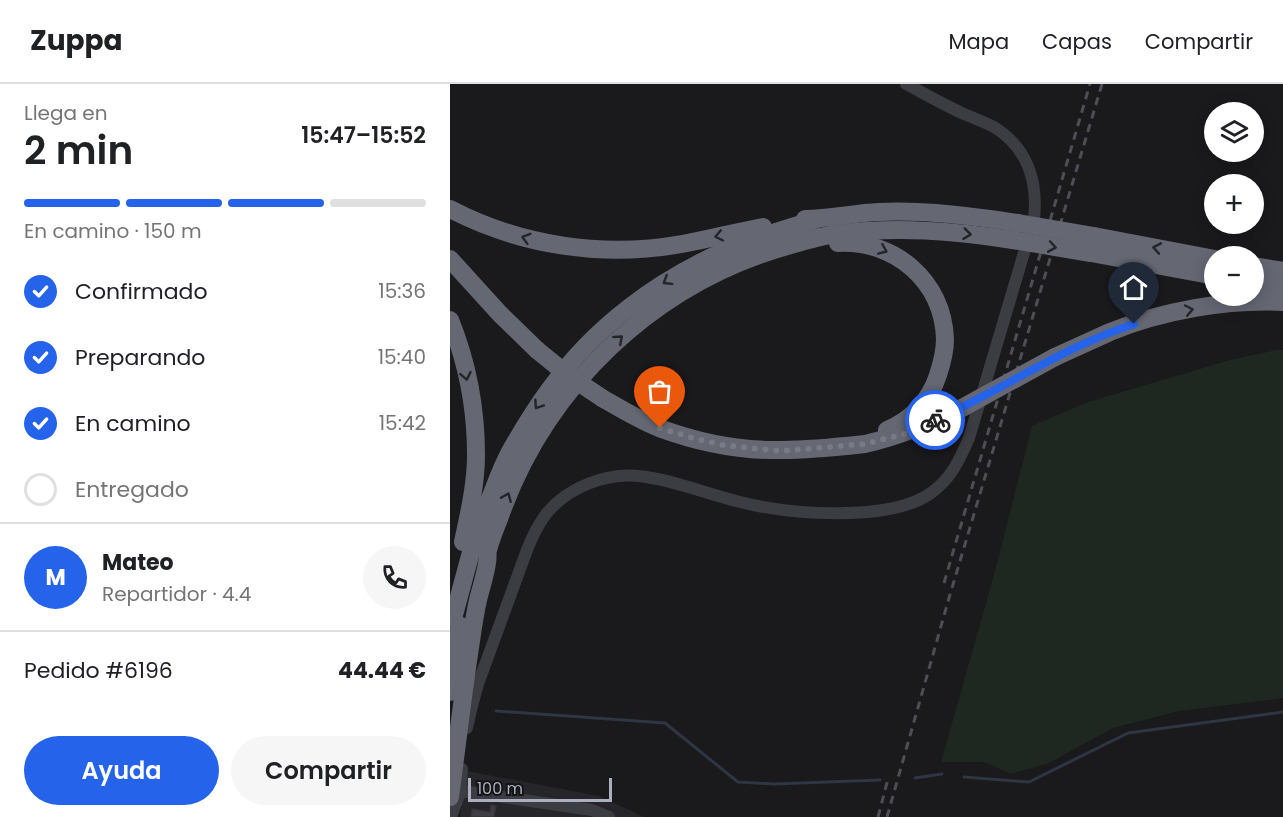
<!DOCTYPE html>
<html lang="es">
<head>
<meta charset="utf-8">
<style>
	:root { --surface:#fff; --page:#f6f6f6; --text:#202124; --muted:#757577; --line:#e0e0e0; --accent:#2563eb }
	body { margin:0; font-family:Poppins,sans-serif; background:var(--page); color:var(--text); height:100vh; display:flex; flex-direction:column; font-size:22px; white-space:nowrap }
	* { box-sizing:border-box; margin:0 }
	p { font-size:20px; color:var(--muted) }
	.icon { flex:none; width:33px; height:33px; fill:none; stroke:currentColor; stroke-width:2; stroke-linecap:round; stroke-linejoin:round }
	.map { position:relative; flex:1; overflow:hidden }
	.details { display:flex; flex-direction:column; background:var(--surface); width:450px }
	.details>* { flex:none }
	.fabs { position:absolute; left:754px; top:18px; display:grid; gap:12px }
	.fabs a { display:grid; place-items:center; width:60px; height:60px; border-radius:50%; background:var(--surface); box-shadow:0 3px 15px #0003; font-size:30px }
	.scale { position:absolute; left:18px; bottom:15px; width:144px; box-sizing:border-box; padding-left:6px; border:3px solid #abaebc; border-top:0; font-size:16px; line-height:21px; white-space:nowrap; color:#abaebc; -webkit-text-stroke:4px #141417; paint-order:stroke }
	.pin { position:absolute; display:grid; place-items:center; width:51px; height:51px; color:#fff; margin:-62px -26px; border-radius:50% 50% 50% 0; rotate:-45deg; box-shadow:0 0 6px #0007 }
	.pin .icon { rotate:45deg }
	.courier { position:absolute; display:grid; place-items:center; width:60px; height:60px; margin:-30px; border:4px solid #2563eb; border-radius:50%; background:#fff; color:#222; box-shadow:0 2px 8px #0007 }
	.head em { font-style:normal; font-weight:600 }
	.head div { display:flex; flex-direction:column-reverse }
	.head { display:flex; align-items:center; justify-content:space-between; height:102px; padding:0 24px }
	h1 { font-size:39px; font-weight:600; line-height:45px }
	.bar { display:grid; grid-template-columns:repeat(4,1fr); gap:9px 6px; align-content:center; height:72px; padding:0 24px }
	.bar i { height:8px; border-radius:4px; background:var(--line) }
	.bar .active { background:var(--accent) }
	.bar p { grid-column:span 4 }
	.line { display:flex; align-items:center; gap:15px; padding:0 24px; border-top:2px solid var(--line) }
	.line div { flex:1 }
	.round { display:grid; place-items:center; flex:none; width:63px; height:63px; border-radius:32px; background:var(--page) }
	ol { padding:0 24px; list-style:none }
	li { display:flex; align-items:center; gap:18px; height:66px }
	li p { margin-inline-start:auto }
	li .icon { padding:6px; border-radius:50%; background:var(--accent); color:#fff; stroke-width:4 }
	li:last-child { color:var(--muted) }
	li i { width:33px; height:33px; border:3px solid var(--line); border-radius:50% }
	.cta { display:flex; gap:12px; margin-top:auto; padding:12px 24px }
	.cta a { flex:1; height:69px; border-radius:36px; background:var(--accent); color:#fff; font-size:24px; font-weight:600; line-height:69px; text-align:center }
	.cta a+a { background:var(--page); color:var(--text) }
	header { display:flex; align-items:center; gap:36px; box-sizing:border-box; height:84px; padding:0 30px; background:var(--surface); border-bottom:2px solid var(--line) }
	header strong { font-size:28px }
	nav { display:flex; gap:33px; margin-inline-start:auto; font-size:21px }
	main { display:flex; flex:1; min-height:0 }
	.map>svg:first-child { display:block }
</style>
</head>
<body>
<header>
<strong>Zuppa</strong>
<nav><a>Mapa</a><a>Capas</a><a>Compartir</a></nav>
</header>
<main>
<section class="details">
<div class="head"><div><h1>2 min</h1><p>Llega en</p></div><em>15:47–15:52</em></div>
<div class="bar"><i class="active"></i><i class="active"></i><i class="active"></i><i></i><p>En camino · 150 m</p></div>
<ol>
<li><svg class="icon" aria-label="check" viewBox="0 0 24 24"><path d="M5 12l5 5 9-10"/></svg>Confirmado<p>15:36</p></li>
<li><svg class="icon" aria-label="check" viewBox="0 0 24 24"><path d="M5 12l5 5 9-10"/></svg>Preparando<p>15:40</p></li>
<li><svg class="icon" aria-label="check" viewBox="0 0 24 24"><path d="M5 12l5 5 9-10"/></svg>En camino<p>15:42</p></li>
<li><i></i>Entregado</li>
</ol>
<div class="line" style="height:108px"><b class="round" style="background:var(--accent);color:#fff">M</b><div><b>Mateo</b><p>Repartidor · 4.4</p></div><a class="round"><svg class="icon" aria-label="phone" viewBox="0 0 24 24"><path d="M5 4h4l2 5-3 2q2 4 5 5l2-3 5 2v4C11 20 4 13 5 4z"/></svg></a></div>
<div class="line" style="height:78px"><div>Pedido #6196</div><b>44.44 €</b></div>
<div class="cta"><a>Ayuda</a><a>Compartir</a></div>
</section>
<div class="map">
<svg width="833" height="733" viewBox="0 0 833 733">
	<rect width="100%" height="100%" fill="#1a191c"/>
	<!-- built -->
	<path fill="#262529" d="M17 687 149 712 194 733H10Z"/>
	<!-- green -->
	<path fill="#1e2821" d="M827 266H833V614L729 627 663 644 599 679 561 690 534 678H491L544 491 582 342 638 318 780 276Z"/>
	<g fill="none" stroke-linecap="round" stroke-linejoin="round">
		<!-- stream -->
		<g stroke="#2d3642" stroke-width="3">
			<path d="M46 627 215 639 288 698 324 700 430 696"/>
			<path d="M514 693 579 698 678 649 833 628"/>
			<path d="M465 694 492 690"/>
		</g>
	</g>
	<!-- building -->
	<path fill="#3f3e44" stroke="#343338" stroke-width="1.5" d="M41 721 46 722 44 733H21L22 725 40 728Z"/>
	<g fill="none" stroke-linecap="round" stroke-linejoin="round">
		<!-- minor -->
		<g stroke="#3c3c43" stroke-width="12">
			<path d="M17 644 21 626 28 600 77 466C82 453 88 441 96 430 118 403 155 389 189 392 224 396 257 410 290 418 338 430 439 439 481 409 501 395 510 375 519 354L584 135C588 98 578 64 544 43 534 38 524 34 514 30 494 21 475 10 456 0"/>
			<path d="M12 685 11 701 12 707"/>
			<path d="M12 707 142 726 159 733"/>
			<path d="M1 733 8 714 12 707"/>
		</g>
		<!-- highway -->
		<g stroke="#656773" stroke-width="18">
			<path d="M0 125C71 162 153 174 232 160 259 155 286 148 313 143"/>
			<path d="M355 135C380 135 404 129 429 128 476 126 522 132 568 139"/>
			<path d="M644 152 765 175"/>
			<path d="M388 159C445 156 493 197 495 255 495 267 492 279 488 291 480 316 462 336 437 346"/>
			<path d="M641 169 765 192"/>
			<path d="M0 175 50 230 87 266"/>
			<path d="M804 182 833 187"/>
			<path d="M804 199 833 205"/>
			<path d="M0 236C17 278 26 326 26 371 26 400 19 430 13 458"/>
			<path d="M605 273C623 265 642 256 660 248 711 227 778 215 833 218"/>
			<path d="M152 314C171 325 189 336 209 344 247 358 291 367 332 366 359 366 387 363 415 360 451 352 479 339 512 324"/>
			<path d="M0 546 28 442C41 417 47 391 61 366 73 345 85 325 100 305 144 243 208 196 277 166 306 153 337 145 367 135"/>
			<path d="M0 608 11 542"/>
			<path d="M0 713C7 661 13 609 21 557 23 543 25 529 28 516 31 504 35 492 37 479 38 475 37 470 38 466 41 455 45 445 49 435 95 303 203 200 337 162 354 157 370 152 387 150 446 142 504 147 563 156"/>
		</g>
		<!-- rail -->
		<g stroke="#4d4e56" stroke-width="3" stroke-dasharray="8 6" stroke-linecap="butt">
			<path d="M494 499 640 0"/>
			<path d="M428 733 438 695"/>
			<path d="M437 733 499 514 652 0"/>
		</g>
		<!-- highway-bridge -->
		<g stroke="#656773" stroke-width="18">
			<path d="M568 139 644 152"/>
			<path d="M563 156 641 169"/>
			<path d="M87 266 119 292 152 314"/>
			<path d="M512 324 605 273"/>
		</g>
	</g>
	<!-- one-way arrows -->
	<defs><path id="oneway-chevron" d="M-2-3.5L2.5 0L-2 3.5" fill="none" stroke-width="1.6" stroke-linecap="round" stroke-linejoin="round" transform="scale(1.5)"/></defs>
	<g stroke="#242529">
		<use href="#oneway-chevron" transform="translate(517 150) rotate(7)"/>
		<use href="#oneway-chevron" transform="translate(269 152) rotate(168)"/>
		<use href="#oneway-chevron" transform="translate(76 154) rotate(-164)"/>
		<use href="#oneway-chevron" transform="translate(602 163) rotate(10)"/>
		<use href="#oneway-chevron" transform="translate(707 164) rotate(-170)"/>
		<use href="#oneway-chevron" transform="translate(433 166) rotate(23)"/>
		<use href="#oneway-chevron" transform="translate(217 197) rotate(148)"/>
		<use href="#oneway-chevron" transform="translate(739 226) rotate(-12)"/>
		<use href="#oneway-chevron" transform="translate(169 255) rotate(-41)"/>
		<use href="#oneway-chevron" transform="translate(16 292) rotate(79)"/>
		<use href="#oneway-chevron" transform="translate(88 321) rotate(124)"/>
		<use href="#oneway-chevron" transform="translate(57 413) rotate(-67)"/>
	</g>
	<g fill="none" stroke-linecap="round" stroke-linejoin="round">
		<!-- done -->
		<path stroke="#787a84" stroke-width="6" stroke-dasharray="0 10.8" d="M210 344 243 354 272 361 330 367 415 360 458 349 485 336"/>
		<!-- route -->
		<path stroke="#2563eb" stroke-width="8" d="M485 336C552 306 613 263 684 240"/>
	</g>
</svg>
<div class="fabs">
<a><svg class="icon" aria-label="layers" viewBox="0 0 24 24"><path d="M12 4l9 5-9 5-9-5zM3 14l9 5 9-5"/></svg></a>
<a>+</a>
<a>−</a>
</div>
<div class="scale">100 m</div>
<div class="pin" style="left:210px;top:344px;background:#ea580c"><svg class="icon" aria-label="bag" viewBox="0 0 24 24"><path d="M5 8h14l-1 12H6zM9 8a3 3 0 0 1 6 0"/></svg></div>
<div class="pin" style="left:684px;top:240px;background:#1f2937"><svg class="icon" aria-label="home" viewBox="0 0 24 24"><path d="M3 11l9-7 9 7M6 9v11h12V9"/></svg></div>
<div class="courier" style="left:485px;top:336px"><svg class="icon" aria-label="bike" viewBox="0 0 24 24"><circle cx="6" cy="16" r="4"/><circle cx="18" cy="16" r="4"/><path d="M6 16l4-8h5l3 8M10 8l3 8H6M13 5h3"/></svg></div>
</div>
</main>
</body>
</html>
